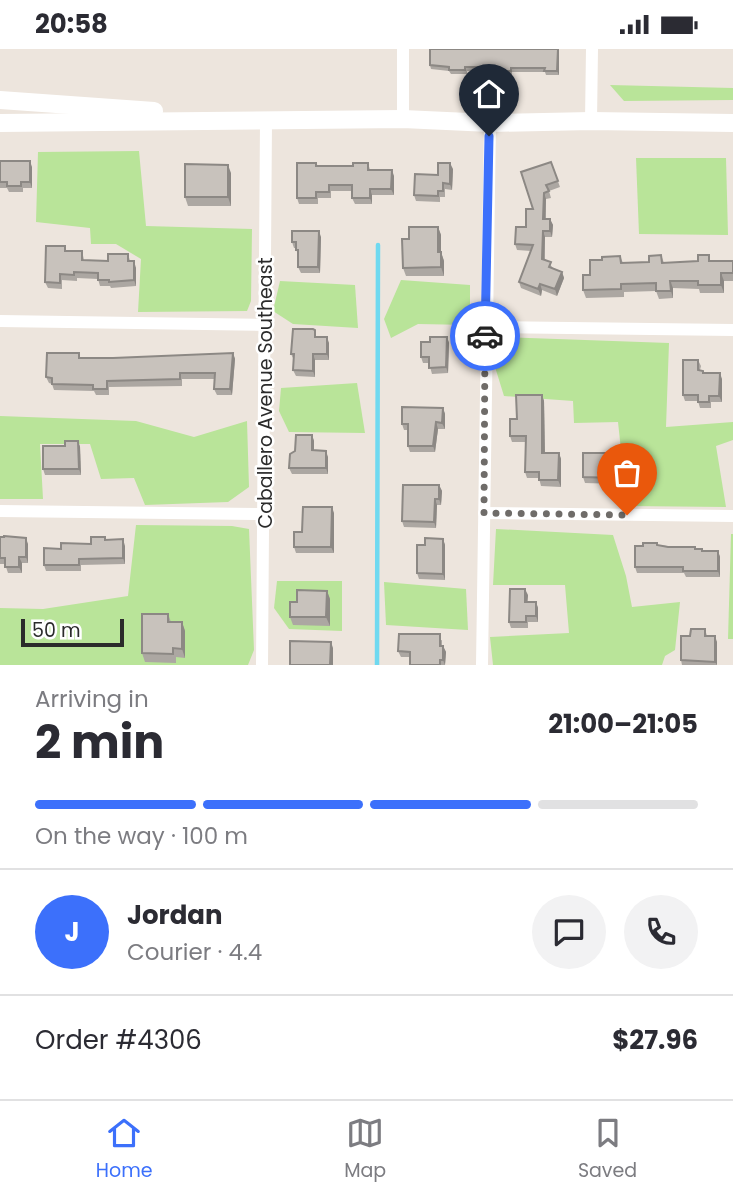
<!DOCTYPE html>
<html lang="en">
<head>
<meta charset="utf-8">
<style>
	:root { --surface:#fff; --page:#f2f2f3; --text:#2b2b33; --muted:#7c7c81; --line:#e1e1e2; --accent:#3c70fb }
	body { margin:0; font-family:Poppins,sans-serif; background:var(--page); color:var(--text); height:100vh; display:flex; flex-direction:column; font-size:26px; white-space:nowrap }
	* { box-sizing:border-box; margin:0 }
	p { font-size:23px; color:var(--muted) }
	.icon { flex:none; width:38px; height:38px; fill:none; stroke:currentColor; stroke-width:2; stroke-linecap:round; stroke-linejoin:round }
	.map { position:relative; height:616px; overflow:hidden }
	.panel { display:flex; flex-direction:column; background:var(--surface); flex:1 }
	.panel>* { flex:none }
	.scale { position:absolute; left:21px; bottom:18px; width:103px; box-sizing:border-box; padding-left:7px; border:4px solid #2b2b2b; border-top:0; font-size:19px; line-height:24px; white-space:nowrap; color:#2b2b2b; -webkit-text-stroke:5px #fff; paint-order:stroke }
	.pin { position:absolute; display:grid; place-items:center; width:60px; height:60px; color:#fff; margin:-72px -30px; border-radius:50% 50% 50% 0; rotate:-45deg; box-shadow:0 0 7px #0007 }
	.pin .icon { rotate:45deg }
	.courier { position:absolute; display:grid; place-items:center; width:70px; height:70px; margin:-35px; border:5px solid #3c70fb; border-radius:50%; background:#fff; color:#222; box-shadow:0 2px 9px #0007 }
	.headline em { font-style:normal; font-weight:700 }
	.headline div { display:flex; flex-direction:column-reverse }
	.headline { display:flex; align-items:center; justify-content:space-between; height:119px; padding:0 35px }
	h1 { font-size:46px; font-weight:700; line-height:52px }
	.bar { display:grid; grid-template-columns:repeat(4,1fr); gap:10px 7px; align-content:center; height:84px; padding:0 35px }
	.bar i { height:9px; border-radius:5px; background:var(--line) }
	.bar .current { background:var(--accent) }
	.bar p { grid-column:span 4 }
	.line { display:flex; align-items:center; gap:18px; padding:0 35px; border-top:2px solid var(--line) }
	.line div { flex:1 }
	.round { display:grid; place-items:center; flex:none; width:74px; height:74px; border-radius:37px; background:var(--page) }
	.status { display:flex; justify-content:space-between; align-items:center; height:49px; padding:0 35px; background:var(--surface); direction:ltr }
	.status svg { height:19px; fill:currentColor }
	.tab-bar { display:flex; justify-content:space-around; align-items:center; height:98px; border-top:2px solid var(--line); background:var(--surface); font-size:19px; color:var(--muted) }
	.tab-bar a { display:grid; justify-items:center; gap:4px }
	.tab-bar .current { color:var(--accent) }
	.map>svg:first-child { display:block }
</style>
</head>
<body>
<div class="status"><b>20:58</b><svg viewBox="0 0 49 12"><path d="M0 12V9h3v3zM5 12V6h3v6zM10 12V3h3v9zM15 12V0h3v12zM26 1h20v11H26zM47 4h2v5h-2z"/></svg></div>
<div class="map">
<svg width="733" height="616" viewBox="0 0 733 616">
	<rect width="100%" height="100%" fill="#ede5dd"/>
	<!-- green -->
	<g fill="#b9e499">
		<path d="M610 36 733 39V51L624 52Z"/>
		<path d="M139 102 146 177 252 180 251 252 247 262 138 263 141 210 116 195H91L90 179 36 173 38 103Z"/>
		<path d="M636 109H726L728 186 639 185Z"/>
		<path d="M401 231 470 236V276L418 275 391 289 384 270Z"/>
		<path d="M280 232 355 236 358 279 293 275 273 262Z"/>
		<path d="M503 288 669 294 666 378 733 373V391L716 397 726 458 627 457 618 373 574 374 573 352 504 347 495 318Z"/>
		<path d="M357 334 365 384 289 383 279 362 281 339Z"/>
		<path d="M0 367 136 372 194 388 247 372 249 438 228 453 145 456 134 429 101 430 90 395H40L43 450H0Z"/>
		<path d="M136 476 232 477 249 480 254 601 248 616H0V559L43 560 128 547Z"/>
		<path d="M496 480 613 486 626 527 632 558 680 553 675 601 665 607 662 616H493L490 588 569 584 565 536H493Z"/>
		<path d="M731 485H733V590H728Z"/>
		<path d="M277 532H342V582L289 580 274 559Z"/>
		<path d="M384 533 466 540 468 581 386 576Z"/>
	</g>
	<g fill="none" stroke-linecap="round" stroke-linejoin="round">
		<!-- stream -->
		<path stroke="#6fd9f0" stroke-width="4.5" d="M377 616 378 196"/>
		<!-- street -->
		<g stroke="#fff" stroke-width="12">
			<path d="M403 70V0"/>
			<path d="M591 72 592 0"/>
			<path d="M0 272 266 276"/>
			<path d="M486 278 733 281"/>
			<path d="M0 462 264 465"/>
			<path d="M484 464 733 467"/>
			<path d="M262 616 266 72"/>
			<path d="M482 616 490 74"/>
		</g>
		<!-- secondary -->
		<g stroke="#fff" stroke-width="18">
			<path d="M0 51 154 62"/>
			<path d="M0 74 403 70 490 74 591 72 733 74"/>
		</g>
	</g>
	<!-- wall -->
	<g fill="#aca7a2">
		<path d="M559 0V26H546L545 23H512V26H499L497 22H467V25H451L449 22 431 20 430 16Z"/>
		<path d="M0 112 32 118V139H23V143H9L7 139H0Z"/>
		<path d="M551 113 560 138 549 142 551 149 546 150V170H550L553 176 552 188H545V210L553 219 562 223 564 229 557 247 542 241 541 247 521 239 519 233 531 202 517 201 515 195 526 178Z"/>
		<path d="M316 114 318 117H353L368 114 370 121 394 127V146H372V155H355L352 149V142H331V149H318V155H299L297 149Z"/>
		<path d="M453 120 452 141 445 140V148H440V153L416 152 414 146 438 126Z"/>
		<path d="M231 124V157H188L185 148Z"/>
		<path d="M438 178 441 186V203L444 212V227H406L403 219 409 190Z"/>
		<path d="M321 188 320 224H301L298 218V207L296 199H294L292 193Z"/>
		<path d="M66 202H82L84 211 108 212 128 205 130 212 136 219V237L111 239 110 237H100L98 230 77 229V232L62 231V240L48 239 45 233Z"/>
		<path d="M661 206 664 214 733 212V232H724V244H700L699 240 673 239V249L659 250 656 242 624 243V248L586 249 583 241 590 226 602 211 620 207 623 214 649 213Z"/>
		<path d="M317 288 329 294V311H315V328L296 327 293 321 294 311 291 305Z"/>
		<path d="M447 288 449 294 448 324 432 325 429 314H423L421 308 430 293Z"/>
		<path d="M233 304 235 310 232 346H217L214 340V330H182V337L109 338V346H96L94 342 54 341 52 335 49 334 46 328 80 309H113Z"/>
		<path d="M698 311 701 317 700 321 703 322 704 324 722 330V353H711V359H700L698 352H685L683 346Z"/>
		<path d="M542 346 544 352 545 404H559L561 410V438L541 437 539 429H527L525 423 526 393H512L510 387 517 370Z"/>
		<path d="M443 359 445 365V380H438L435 403H410L408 397V381H404L402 375Z"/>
		<path d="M312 386 314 392V401L328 408V425H292L289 419 295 402Z"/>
		<path d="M78 392 80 398 81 426H45L43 420 65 397Z"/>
		<path d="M615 404 617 410V435L585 434 583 428Z"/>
		<path d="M439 436 442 442 441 456H437L436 479 404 478 402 472Z"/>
		<path d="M334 464V504H296L294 498 302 483Z"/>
		<path d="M0 488 28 495V514H22V524H8L5 515H0Z"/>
		<path d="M105 488 106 491 125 497V515L81 516V522H46L44 516 61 500 91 495Z"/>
		<path d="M443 490 445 496V531L419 530 417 524 425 496Z"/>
		<path d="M658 496 696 500 703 502H718L720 508V528H686L684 524H637L635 518Z"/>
		<path d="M327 542 330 550V577L293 576 290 568 297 553Z"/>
		<path d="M528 546 527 553H536L538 559V573H528V579H511L509 573Z"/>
		<path d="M168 565 171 573H182L185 582V609L176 608V614L145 613 142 604Z"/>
		<path d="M705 580 707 587 717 593V616H682L681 611 690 587Z"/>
		<path d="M442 591V597H443L446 603 445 616H410V608H401L398 602Z"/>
	</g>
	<!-- shaded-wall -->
	<g fill="#8c8884">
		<path d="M558 0H559V26L557 22Z"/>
		<path d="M30 112 32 118V139L30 133Z"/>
		<path d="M450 114 453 120 452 141 450 135Z"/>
		<path d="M228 116 231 124V157L228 148Z"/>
		<path d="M392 121 394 127V146L391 140Z"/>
		<path d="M370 140 372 146V155L370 149Z"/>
		<path d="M544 144 546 150 545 176 543 170Z"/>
		<path d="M550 170 553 176 552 188 550 182Z"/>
		<path d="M438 178 441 186V203L444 212V227L441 218 438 203Z"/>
		<path d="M319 182 321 188 320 224 318 218Z"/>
		<path d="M543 182 545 188 544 216 542 210Z"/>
		<path d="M134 212 136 219V237L134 231Z"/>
		<path d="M562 223 564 229 557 247 555 240Z"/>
		<path d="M721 224 724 232V244L721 236Z"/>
		<path d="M670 232 673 239V249L671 242Z"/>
		<path d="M540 235 542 241 541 247 538 240Z"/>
		<path d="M327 288 329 294V311L327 305Z"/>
		<path d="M447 288 449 294 448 324 446 318Z"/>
		<path d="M233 304 235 310 232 346 230 340Z"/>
		<path d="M313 305 315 311V328L313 322Z"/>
		<path d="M720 324 722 330V353L719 347Z"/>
		<path d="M542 346 544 352 545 410 542 404Z"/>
		<path d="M443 359 445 365V380L442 374Z"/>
		<path d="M436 373 438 380 435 403 433 397Z"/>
		<path d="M312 386 314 392V407L312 401Z"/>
		<path d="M78 392 80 398 81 426 79 420Z"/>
		<path d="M326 402 328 408V425L326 419Z"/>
		<path d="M559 404 561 410V438L558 431Z"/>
		<path d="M615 404 617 410V435L615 429Z"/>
		<path d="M439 436 442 442 441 456 439 450Z"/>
		<path d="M435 450 437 456 436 479 434 473Z"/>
		<path d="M332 458 334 464V504L331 498Z"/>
		<path d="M26 489 28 495V514L26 508Z"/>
		<path d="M123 490 125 497V515L123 509Z"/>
		<path d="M443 490 445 496V531L443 525Z"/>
		<path d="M718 502 720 508V528L718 522Z"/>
		<path d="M19 508 22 514V524L19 518Z"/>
		<path d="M525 540 528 546 527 559 525 553Z"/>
		<path d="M327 542 330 550V577L326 568Z"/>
		<path d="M536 553 538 559V573L536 567Z"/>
		<path d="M182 573 185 582V609L182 600Z"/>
		<path d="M715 587 717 593V616L715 613Z"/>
		<path d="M331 593 333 599V616H330Z"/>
		<path d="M443 597 446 603 445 616 443 611Z"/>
	</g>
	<!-- building -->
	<g fill="#c8c2bc" stroke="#8c8884" stroke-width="2">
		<path d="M430 0H558L557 22H544L545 19H511V22H497V18H465V21H449V18L430 16Z"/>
		<path d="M0 112H30V133H21V137H7V133H0Z"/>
		<path d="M551 113 558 132 546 136 549 142 544 144 543 170H550V182H543L542 210 551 213 549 218 562 223 555 240 540 235 538 240 519 233 533 196 515 195 516 178H526V160H533L521 123Z"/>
		<path d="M297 114H316V117H353V114H368V121H392L391 140H370V149H352V136H329V143H316V149H297Z"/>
		<path d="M438 114H450V135L443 134V142H438V147L414 146 415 125 438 126Z"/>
		<path d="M185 115 228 116V148H185Z"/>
		<path d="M409 178H438V203H441V218L403 219 402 190H409Z"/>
		<path d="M292 182H319L318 218H298V201H296V193H292Z"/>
		<path d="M46 197H65V202H82V211L108 212V205H128V212H134V231L109 233V231H98V224L74 223V226L60 225V234L45 233Z"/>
		<path d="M661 206 662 214 698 212V206H709V212H733V224H721V236H698V232H670L671 242H656V234L621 235V240L583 241V226H590V211H602V208L620 207 621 214 649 213V207Z"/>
		<path d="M293 280H313L315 281V288H327V305H313V322L293 321 294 305H291Z"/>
		<path d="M430 288H447L446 318 429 319V308H421V293H430Z"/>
		<path d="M47 304H79V309H113L233 304 230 340H214L215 324H180V330L107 332V340H93V336L52 335V329L46 328Z"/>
		<path d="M683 311H698V321L703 322V324H720L719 347H709V353H698V346H683Z"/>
		<path d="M516 346H542V404H559L558 431H539V423H525L526 387H510V370H517Z"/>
		<path d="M402 358 443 359 442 374 436 373 433 397H408V375H402Z"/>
		<path d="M296 386H312V401L326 402V419H289L290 405 295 402Z"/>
		<path d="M65 392H78L79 420H43V397H65Z"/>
		<path d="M583 404H615V429L583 428Z"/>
		<path d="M403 436H439V450H435L434 473 402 472Z"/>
		<path d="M303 458H332L331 498H294V483H302Z"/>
		<path d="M4 487 26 489V508H19V518H5V509H0V488H4Z"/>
		<path d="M91 488H105V491L123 490V509L79 510V516H44V499L61 500V494L91 495Z"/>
		<path d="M425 489 443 490V525L417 524V496H425Z"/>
		<path d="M643 494H657V496L668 498H695V500H702V502H718V522H683V518H635V497H643Z"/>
		<path d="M510 540H525V553H536V567H526V573H509Z"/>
		<path d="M297 541 327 542 326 568H290V553H297Z"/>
		<path d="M142 565H168V573H182V600L173 599V605L142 604Z"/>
		<path d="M691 580H705V587H715V613L681 611V587H690Z"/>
		<path d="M399 585H440V597H443V611H440V616H410V603L398 602Z"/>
		<path d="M290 592 331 593 330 616H290Z"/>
	</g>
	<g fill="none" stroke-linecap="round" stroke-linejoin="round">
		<!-- done -->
		<path stroke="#6f6c69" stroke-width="7" stroke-dasharray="0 12.6" d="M485 287 484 464 627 466"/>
		<!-- route -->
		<path stroke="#3c70fb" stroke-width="9" d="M485 287 489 87"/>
	</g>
	<g text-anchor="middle" stroke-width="5" stroke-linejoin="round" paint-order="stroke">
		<!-- street labels -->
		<g font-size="19" fill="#2b2b2b" stroke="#fff">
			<text transform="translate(265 344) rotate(-90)" y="7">Caballero Avenue Southeast</text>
		</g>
	</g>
</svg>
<div class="scale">50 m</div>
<div class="pin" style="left:627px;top:466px;background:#ea580c"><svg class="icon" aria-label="bag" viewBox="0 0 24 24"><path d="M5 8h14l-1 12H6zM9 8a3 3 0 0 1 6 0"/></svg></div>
<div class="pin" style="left:489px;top:87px;background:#1f2937"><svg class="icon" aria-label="home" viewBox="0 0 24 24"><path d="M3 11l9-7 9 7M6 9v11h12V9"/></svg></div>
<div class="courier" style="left:485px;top:287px"><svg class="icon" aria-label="car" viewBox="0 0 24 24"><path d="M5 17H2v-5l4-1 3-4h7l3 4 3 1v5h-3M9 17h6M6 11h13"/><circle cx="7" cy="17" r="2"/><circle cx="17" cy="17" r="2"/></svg></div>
</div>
<section class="panel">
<div class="headline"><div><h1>2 min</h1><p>Arriving in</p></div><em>21:00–21:05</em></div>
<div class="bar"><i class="current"></i><i class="current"></i><i class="current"></i><i></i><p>On the way · 100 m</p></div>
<div class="line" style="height:126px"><b class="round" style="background:var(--accent);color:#fff">J</b><div><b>Jordan</b><p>Courier · 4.4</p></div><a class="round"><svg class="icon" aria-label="chat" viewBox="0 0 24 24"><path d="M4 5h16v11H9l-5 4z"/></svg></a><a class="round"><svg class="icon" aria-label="phone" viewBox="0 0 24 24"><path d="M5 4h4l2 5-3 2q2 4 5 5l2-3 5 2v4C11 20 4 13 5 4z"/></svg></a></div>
<div class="line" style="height:91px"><div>Order #4306</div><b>$27.96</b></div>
</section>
<nav class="tab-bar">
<a class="current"><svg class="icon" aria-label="home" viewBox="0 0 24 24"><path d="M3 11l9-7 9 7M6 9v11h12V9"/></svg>Home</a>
<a><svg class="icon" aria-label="map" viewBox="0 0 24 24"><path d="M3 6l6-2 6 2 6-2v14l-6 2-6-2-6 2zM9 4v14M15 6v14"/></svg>Map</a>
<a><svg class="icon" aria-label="saved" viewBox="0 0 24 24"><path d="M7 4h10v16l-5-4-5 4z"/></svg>Saved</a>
</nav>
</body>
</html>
